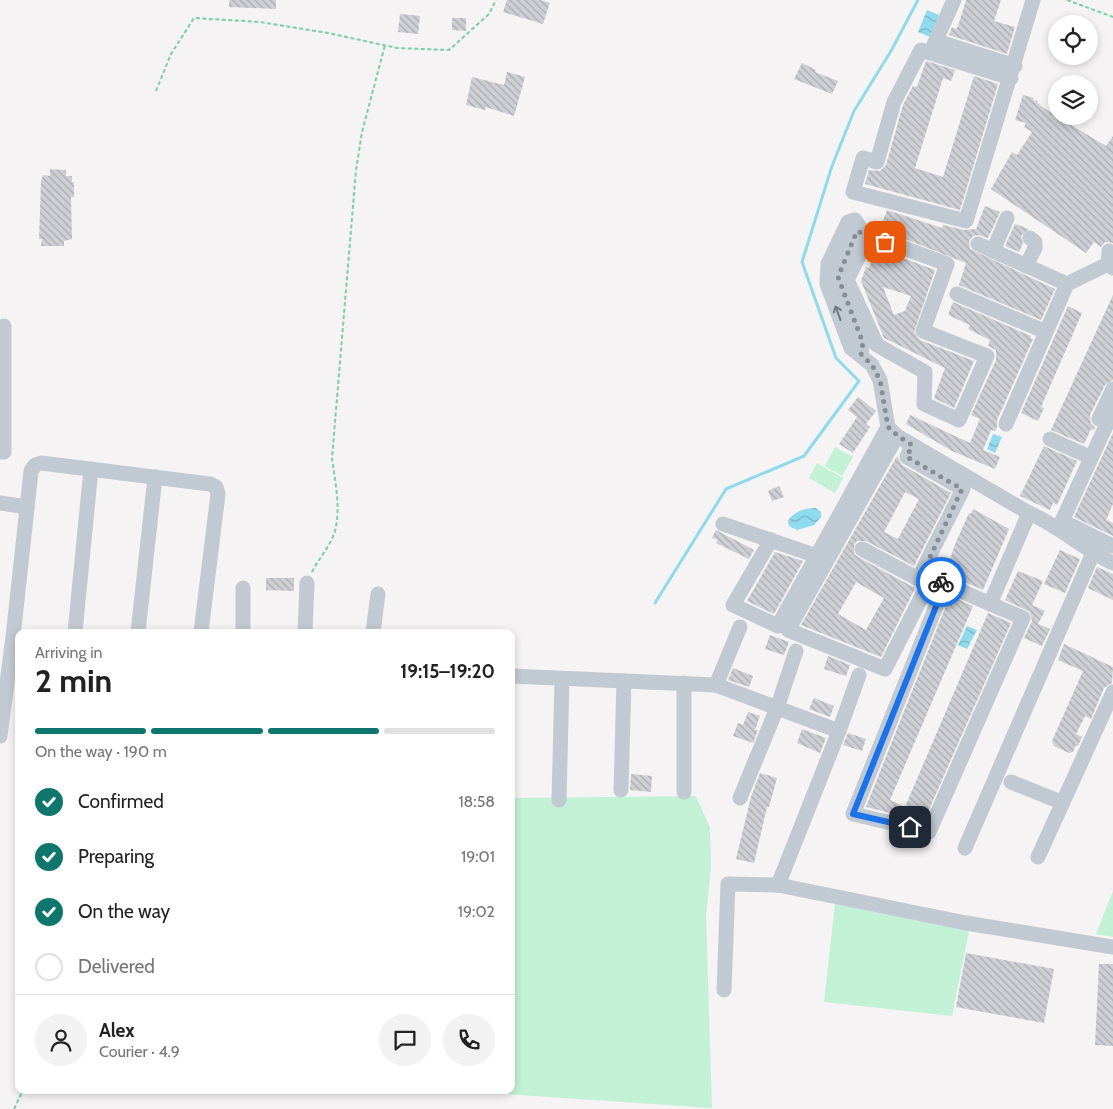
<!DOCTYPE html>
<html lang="en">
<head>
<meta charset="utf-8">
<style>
	:root { --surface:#fff; --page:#f2f2f2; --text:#222; --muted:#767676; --line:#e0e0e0; --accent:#0f766e }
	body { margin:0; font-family:Cabin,sans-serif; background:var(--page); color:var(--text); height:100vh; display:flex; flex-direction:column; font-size:19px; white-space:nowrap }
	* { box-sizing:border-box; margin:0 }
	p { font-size:16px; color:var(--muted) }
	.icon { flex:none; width:28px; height:28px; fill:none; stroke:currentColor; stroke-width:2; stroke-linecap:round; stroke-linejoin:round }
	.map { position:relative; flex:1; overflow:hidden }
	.details { position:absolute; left:15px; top:629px; width:500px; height:465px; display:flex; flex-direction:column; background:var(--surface); border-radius:10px; box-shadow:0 2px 8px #0003 }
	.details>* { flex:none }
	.controls { position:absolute; left:1048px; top:15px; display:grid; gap:10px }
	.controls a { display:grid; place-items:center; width:50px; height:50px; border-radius:50%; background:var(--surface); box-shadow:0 2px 8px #0003; font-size:25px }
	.pin { position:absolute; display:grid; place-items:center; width:42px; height:42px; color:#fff; margin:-21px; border-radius:10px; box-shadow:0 2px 8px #0006 }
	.courier { position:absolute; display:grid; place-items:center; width:50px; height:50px; margin:-25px; border:4px solid #1a73e8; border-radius:50%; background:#fff; color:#222; box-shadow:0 1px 6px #0007 }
	.summary em { font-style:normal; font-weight:800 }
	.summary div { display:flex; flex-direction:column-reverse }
	.summary { display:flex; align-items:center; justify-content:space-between; height:85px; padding:0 20px }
	h1 { font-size:32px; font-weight:800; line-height:38px }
	.bar { display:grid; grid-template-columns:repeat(4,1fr); gap:8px 5px; align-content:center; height:60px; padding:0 20px }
	.bar i { height:6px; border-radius:4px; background:var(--line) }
	.bar .current { background:var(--accent) }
	.bar p { grid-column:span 4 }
	.line { display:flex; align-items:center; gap:12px; padding:0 20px; border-top:1px solid var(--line) }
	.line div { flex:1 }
	.round { display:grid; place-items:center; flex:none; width:52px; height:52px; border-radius:26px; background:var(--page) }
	ol { padding:0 20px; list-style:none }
	li { display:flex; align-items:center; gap:15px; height:55px }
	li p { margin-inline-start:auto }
	li .icon { padding:5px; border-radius:50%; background:var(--accent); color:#fff; stroke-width:4 }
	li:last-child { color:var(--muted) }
	li i { width:28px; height:28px; border:2px solid var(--line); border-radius:50% }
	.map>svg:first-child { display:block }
</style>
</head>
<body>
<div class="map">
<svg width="1113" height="1109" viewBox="0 0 1113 1109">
	<defs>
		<pattern id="water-waves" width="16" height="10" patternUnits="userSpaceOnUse" patternTransform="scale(1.25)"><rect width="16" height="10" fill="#90daee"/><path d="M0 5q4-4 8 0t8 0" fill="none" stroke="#78b4c4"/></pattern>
		<pattern id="building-back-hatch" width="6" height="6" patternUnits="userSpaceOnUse" patternTransform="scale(1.25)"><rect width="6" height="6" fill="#cdcfd5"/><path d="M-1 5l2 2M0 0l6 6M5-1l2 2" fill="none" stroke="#a8abb0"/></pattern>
	</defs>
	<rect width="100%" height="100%" fill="#f5f3f3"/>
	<!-- grass -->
	<g fill="#c3f1d5">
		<path d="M835 447 853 457 842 476 825 466Z"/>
		<path d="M817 463 843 478 835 493 809 478Z"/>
		<path d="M696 796 710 828 711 868 706 915 712 1108 447 1090H511V798Z"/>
		<path d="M1113 891V937L1096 934Z"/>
		<path d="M835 904 969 931 952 1016 824 1002Z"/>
	</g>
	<!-- water -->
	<g fill="url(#water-waves)">
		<path d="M927 10 939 15 930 37 918 32Z"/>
		<path d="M993 434 1002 437 995 453 987 449Z"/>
		<path d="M816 508 821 512V517L814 525 797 530 789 526 788 521C794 511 805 508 816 508Z"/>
		<path d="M967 626 977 630 967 649 958 645Z"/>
	</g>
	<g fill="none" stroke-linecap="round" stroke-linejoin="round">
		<!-- stream -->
		<path stroke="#90daee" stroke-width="3" d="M655 603 726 489 804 456 859 381 836 358 802 262 832 166 854 111 891 51 918 0"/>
	</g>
	<!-- building -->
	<g fill="url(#building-back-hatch)" fill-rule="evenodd">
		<path d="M229 0H276V9L229 7Z"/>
		<path d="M507 0H541L550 3 543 24 503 12Z"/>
		<path d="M966 0H1001L994 21 1015 27 1007 54 949 35 952 27 956 29 958 26Z"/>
		<path d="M400 14 420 16 418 34 398 32Z"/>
		<path d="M452 18H466V31L452 30Z"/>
		<path d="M926 61 955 70 951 81 943 78 915 168 943 177 974 76 998 84 960 210 865 184 869 170 880 171 886 165 903 105 913 86 917 87Z"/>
		<path d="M802 63 816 70 815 72 838 81 832 94 794 79Z"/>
		<path d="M507 72 525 77 514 116 486 107 485 110 466 105 472 77 504 85Z"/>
		<path d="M1023 95 1034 98 1033 100 1038 101 1037 103 1056 116 1106 146 1113 136V243L1105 242 1101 247 1094 242 1086 253 991 189 1012 152 1017 155 1032 132 1024 127 1026 123 1015 120Z"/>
		<path d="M50 169 66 170V176H72V182H74V197H71L72 239 64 241V246H41L42 239H39L41 181 43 175 50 176Z"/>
		<path d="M985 206 1000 212 988 238 978 235 973 236 969 241 970 249 1055 289 1041 320 959 285 966 263 880 229 887 210 942 228 943 225 964 230 976 229Z"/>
		<path d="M1015 224 1029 229 1021 236 1023 244 1019 252 1005 246Z"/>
		<path d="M879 249 935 270 914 332 920 340 974 361 954 408 934 398 945 368 884 338 861 281 866 267 869 268 872 261 874 262ZM883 287 911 296 905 311 894 315Z"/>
		<path d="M1113 295V380L1105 385 1090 415 1091 424 1095 427 1094 430 1091 429 1084 444 1051 430Z"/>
		<path d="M953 302 1031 336 1030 338 1033 339 997 420V427L995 431 991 430 983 450 1000 457 995 469 952 451 906 424 910 415 970 443 980 419 971 415 996 360V350L988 346 990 340 968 329 970 325 948 315Z"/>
		<path d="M1068 306 1082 313 1041 407 1044 408 1038 421 1021 413Z"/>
		<path d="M858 397 876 411 866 424 870 427 853 453 839 444 857 417 848 410Z"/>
		<path d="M1113 433V504L1106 520 1113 523V536L1074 517Z"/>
		<path d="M1044 446 1077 461 1057 505 1053 503 1050 510 1020 496Z"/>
		<path d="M897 456 902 465 951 493 914 566 866 541H857L854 545V554L858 557 915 588 881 657 801 625ZM905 492 919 499 898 539 884 532ZM856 582 884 598 866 630 838 614Z"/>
		<path d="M779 486 784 497 772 501 768 491Z"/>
		<path d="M973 509 1009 529 983 590 945 573 956 542 969 513 971 514Z"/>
		<path d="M716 530 754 550 749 559 716 543 718 540 712 538Z"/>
		<path d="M1060 550 1080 559 1065 593 1044 584Z"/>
		<path d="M775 552 803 561 774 614 747 601Z"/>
		<path d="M1097 567 1113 574V600L1088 588Z"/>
		<path d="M1018 571 1043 581 1032 605 1045 611 1038 624 1050 629 1042 646 1024 638 1032 621 1030 612 1005 600Z"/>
		<path d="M266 578H294V591L266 590Z"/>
		<path d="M950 596 973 606 890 800 905 807 988 613 1011 623 924 821 866 807Z"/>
		<path d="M770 635 789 642 784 655 765 649Z"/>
		<path d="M1064 644 1113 667 1112 683 1104 688 1091 719 1085 716 1076 734 1082 737 1078 746 1076 745 1073 752 1069 753 1054 746 1052 741 1083 671 1058 660Z"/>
		<path d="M828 656 850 665 846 676 824 669Z"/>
		<path d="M733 668 753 676 749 687 728 680Z"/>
		<path d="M814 698 834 706 830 717 809 709Z"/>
		<path d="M748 712 760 716 755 730H758L753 743 733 736 738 723 743 725Z"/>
		<path d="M802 729 826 738 820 753 797 743Z"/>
		<path d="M848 733 866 739 862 751 843 745Z"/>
		<path d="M760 773 777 778 769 807H767L754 863 736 859 751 797Z"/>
		<path d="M631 774 652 776 651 792 630 790Z"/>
		<path d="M966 953 1054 969 1044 1023 956 1007Z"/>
		<path d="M1099 964H1113V1046L1095 1045Z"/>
	</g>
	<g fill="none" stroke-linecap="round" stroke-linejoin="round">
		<!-- path -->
		<g stroke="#7ad0a6" stroke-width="2" stroke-dasharray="4 2.5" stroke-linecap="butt">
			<path d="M1067 0 1113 17"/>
			<path d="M156 91 171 54 194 18 260 22 328 33 397 48 449 50 489 14 496 0"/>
			<path d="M312 572C319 558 330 547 335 531 341 508 335 481 332 458L356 170 362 132 385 45"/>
			<path d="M14 1109 23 1090"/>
		</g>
		<!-- minor -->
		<g stroke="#c1cad2" stroke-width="15">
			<path d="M936 41 1015 66"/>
			<path d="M932 49 954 0"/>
			<path d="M1011 78 921 50 894 102 877 162 863 158 853 192 966 221 1033 0"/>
			<path d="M857 231 947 264 923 331 987 356 959 420 924 404 925 372 877 345 847 280 869 236"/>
			<path d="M978 244 1067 284"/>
			<path d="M993 251 1007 218"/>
			<path d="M1109 251 1108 264 1113 268"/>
			<path d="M1026 266 1035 248V242L1030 238"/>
			<path d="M957 294 1046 332"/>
			<path d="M861 354 863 343 838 277 859 226 855 220 848 222 828 264 827 284 851 348 872 365 880 380 888 427 897 436 1029 513C1060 526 1083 549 1113 563"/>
			<path d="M1113 411 1062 521 1113 546"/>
			<path d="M1099 419 1113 389"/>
			<path d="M1006 424 1067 284 1108 264"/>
			<path d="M1050 439 1083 454"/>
			<path d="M912 445 907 457 963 489 918 579"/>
			<path d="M0 452H4V326"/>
			<path d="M0 503 27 507"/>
			<path d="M723 524 817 556"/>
			<path d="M771 540 733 605 778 626 888 427"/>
			<path d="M862 549 928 584 885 669 788 630 897 436"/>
			<path d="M922 574 1023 618 929 832 853 814 945 584"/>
			<path d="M990 604 1029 513"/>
			<path d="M75 632 91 469"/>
			<path d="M138 632 155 477"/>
			<path d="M243 632V588"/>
			<path d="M305 632 307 583"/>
			<path d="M373 632 378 594"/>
			<path d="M19 638 13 637 31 471 35 465 41 463 210 484 216 487 218 494 201 632"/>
			<path d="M511 676 716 685 839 731 778 885"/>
			<path d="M716 685 740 627"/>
			<path d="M839 731 859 675"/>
			<path d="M0 736 13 637"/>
			<path d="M1011 782 1061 802"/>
			<path d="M621 790 624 681"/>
			<path d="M684 792V683"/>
			<path d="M740 798 777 708 796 651"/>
			<path d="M559 800 562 679"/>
			<path d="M965 848 1093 553"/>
			<path d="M1038 857 1113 692"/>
			<path d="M724 990 728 884 778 885 966 923 1113 947"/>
		</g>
	</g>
	<!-- one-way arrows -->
	<defs><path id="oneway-shaft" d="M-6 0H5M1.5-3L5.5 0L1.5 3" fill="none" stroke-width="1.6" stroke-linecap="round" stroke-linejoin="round" transform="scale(1.25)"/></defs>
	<use stroke="#6e7983" href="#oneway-shaft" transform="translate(838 313) rotate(-110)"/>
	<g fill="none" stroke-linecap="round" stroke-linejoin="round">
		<!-- done -->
		<path stroke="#868d94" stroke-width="5" stroke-dasharray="0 9" d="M885 242 857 231 838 277 863 343 861 354 872 365 880 380 888 427 898 436 912 445 907 457 962 489 922 574 941 582"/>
		<!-- route -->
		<path stroke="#1a73e8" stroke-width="6" d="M910 827 853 814 945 584 941 582"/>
	</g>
</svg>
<div class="controls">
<a><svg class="icon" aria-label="locate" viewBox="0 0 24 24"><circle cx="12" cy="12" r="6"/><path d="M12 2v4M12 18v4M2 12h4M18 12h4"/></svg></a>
<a><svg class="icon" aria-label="layers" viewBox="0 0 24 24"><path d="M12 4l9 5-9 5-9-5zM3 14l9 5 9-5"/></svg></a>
</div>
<div class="pin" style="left:885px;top:242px;background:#ea580c"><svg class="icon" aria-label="bag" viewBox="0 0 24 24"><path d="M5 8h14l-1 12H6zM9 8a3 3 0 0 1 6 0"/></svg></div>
<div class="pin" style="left:910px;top:827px;background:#1f2937"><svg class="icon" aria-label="home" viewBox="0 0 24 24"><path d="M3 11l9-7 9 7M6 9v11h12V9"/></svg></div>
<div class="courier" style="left:941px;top:582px"><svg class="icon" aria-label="bike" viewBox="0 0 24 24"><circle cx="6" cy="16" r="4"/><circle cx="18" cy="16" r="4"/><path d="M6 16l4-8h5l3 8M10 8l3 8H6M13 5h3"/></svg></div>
<section class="details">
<div class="summary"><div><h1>2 min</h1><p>Arriving in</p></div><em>19:15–19:20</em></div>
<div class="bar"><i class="current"></i><i class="current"></i><i class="current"></i><i></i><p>On the way · 190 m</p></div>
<ol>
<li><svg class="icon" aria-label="check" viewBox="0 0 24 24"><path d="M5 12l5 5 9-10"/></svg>Confirmed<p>18:58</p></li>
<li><svg class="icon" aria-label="check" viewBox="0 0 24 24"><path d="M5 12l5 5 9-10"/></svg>Preparing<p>19:01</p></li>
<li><svg class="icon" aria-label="check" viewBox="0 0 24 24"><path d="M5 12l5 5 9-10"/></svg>On the way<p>19:02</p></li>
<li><i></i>Delivered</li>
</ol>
<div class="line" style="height:90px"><a class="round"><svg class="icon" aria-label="person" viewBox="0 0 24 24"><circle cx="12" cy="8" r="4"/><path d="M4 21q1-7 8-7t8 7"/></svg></a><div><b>Alex</b><p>Courier · 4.9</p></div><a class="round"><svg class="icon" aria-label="chat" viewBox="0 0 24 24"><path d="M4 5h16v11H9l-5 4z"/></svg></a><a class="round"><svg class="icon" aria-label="phone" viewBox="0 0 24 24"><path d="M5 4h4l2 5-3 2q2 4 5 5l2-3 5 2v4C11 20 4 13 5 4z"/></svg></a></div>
</section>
</div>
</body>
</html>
